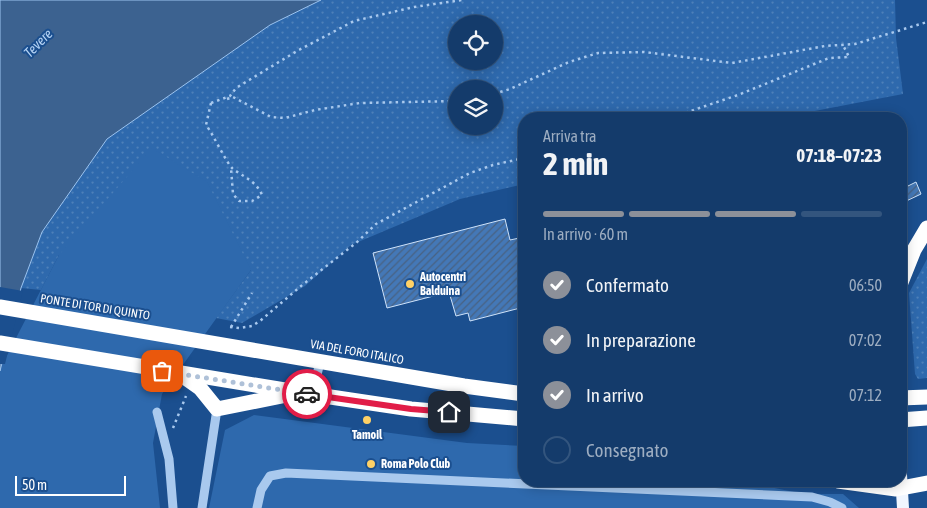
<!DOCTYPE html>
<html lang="it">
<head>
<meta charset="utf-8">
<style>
	:root { --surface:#143b6b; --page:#214673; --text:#f1f3f6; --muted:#9dadc1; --line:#33557e; --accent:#8c9099 }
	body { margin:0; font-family:"Asap Condensed",sans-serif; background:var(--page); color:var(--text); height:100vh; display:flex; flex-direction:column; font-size:19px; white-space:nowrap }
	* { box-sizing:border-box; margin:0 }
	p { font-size:16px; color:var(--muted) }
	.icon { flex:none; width:28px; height:28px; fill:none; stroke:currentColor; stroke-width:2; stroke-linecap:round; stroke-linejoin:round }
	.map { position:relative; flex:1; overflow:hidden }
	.panel { position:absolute; left:518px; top:112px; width:389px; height:375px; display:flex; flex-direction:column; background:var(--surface); border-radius:20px; box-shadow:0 2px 12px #0003,0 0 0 1px var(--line) }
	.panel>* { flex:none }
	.tools { position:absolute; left:448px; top:15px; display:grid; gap:10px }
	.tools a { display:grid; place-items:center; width:55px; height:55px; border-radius:50%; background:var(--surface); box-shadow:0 2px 12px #0003,0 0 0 1px var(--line); font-size:25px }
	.scale { position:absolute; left:15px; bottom:12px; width:111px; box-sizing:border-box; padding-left:5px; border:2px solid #fff; border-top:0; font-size:14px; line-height:18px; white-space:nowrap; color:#fff; -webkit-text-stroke:4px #1b4f8f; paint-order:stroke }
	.pin { position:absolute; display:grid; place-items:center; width:42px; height:42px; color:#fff; margin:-21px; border-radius:10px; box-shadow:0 2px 8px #0006 }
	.courier { position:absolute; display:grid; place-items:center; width:50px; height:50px; margin:-25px; border:4px solid #e11d48; border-radius:50%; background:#fff; color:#222; box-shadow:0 1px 6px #0007 }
	.overview em { font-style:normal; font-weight:700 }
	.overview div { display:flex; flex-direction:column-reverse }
	.overview { display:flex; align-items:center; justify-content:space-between; height:85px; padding:0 25px }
	h1 { font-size:32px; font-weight:700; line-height:38px }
	.bar { display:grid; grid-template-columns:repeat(4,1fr); gap:8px 5px; align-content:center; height:60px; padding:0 25px }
	.bar i { height:6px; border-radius:4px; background:var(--line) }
	.bar .on { background:var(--accent) }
	.bar p { grid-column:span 4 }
	ol { padding:0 25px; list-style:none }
	li { display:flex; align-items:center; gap:15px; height:55px }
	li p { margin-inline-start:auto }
	li .icon { padding:5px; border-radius:50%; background:var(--accent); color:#fff; stroke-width:4 }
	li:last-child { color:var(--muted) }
	li i { width:28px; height:28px; border:2px solid var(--line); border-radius:50% }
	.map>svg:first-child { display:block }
</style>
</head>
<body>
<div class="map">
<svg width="927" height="508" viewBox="0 0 927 508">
	<defs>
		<pattern id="grass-dots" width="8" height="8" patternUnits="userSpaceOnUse" patternTransform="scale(1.25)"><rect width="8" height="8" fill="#2e69ad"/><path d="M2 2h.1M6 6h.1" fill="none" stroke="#4d80b9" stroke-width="1.8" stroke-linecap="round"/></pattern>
		<pattern id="building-hatch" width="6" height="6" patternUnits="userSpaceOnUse" patternTransform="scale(1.25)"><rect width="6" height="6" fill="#4478b7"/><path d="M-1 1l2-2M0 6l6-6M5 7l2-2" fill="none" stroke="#486282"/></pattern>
	</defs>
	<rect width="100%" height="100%" fill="#1b4f8f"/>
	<!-- grass -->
	<g fill="url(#grass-dots)" fill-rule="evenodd">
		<path d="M321 0H895L896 38 903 94 773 119H524V184L460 199 351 245 305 286 242 323 216 318 251 270 59 255 41 290 21 288 42 232 107 139 270 25ZM456 24H494V61H456ZM456 89H494V126H456Z"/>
		<path d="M927 259V378L918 379 915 374 909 293Z"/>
	</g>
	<!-- green -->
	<g fill="#2e69ad">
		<path d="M152 148 207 182 251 270 162 394 153 443 160 508H0V371L2 365 59 255Z"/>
		<path d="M254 415 467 443 524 446V481H739L804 494H843L859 508H209L225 430Z"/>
	</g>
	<!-- water -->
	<path fill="#3c6290" stroke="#9cc4f0" d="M0 0H321L270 25 107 139 42 232 21 288 0 371Z"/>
	<!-- pier -->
	<path fill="#1b4f8f" d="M0 287 23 291 5 364H0Z"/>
	<!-- building -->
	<g fill="url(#building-hatch)" stroke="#cfe3fa">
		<path d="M916 182 921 194 900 204V190Z"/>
		<path d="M505 219 510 240 524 237V307L470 321 468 313 456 316 449 292 387 308 373 253Z"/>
	</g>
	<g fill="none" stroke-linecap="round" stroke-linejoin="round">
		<!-- path -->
		<g stroke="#a9c9ee" stroke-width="2.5" stroke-dasharray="2.5 4" stroke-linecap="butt">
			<path d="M494 94 510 89 569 62 598 53 644 52 732 63 825 46 855 44 927 22"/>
			<path d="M227 99 233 97 271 117 285 118 315 110 360 103 456 101"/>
			<path d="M211 103 230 96 236 88 297 51 354 21 414 7 462 0"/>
			<path d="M211 103 206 125C213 134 227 164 233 169 244 177 257 182 262 195L252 201H239L233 194 231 168"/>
			<path d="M667 119 738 95 829 58 849 57 843 45"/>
			<path d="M230 327 240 328 252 326 260 321 301 286 356 243 376 224 470 173 493 165 524 158"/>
			<path d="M231 327 252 293"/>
			<path d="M173 428 186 396"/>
		</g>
		<!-- minor -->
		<g stroke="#a9c9ee" stroke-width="9">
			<path d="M313 394 320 361"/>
			<path d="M157 412 169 459 173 508"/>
			<path d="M202 508 217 409"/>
			<path d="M257 508 261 490 270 476 286 473 812 497 830 502 842 508"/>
		</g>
		<!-- major -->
		<path stroke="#f0f6ff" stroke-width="12" d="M900 458 903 508"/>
		<!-- highway -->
		<g stroke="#fff" stroke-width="15">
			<path d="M900 285 914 250 927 228"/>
			<path d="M0 307 464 386 524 394"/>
			<path d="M0 343 297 392 411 409 524 419"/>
			<path d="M183 376 200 388 217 409 287 395"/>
			<path d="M900 398 927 397"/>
			<path d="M900 420 927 418"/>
			<path d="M838 481 896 489 927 483"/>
		</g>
	</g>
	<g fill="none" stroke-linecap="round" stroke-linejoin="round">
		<!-- done -->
		<path stroke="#afc1d8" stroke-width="5" stroke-dasharray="0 9" d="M162 371 307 394"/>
		<!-- route -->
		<path stroke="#e11d48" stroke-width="6" d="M307 394 411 409 449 412"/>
	</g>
	<!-- markers -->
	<g fill="#ffd166" stroke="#1b4f8f" stroke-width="2">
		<circle cx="410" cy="284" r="5"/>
		<circle cx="367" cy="420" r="5"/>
		<circle cx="371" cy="464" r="5"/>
	</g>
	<g text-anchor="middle" stroke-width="4" stroke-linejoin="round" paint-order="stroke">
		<!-- poi labels -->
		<g font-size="12" font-weight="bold" fill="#fff" stroke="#1b4f8f" text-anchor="start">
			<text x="420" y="281">Autocentri<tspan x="420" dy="14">Balduina</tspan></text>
			<text x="367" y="439" text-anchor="middle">Tamoil</text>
			<text x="381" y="468">Roma Polo Club</text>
		</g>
		<!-- street labels -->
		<g font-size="12" fill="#fff" stroke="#1b4f8f">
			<text transform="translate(95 307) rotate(9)" y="4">PONTE DI TOR DI QUINTO</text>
			<text transform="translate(357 352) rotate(10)" y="4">VIA DEL FORO ITALICO</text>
		</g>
		<!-- water labels -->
		<g font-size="14" font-style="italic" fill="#b5d3f5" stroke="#1b4f8f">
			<text transform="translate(38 43) rotate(-45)" y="5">Tevere</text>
		</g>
	</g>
</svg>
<div class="tools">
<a><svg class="icon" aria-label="locate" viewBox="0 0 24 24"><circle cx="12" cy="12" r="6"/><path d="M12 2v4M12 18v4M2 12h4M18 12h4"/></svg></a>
<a><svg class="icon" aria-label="layers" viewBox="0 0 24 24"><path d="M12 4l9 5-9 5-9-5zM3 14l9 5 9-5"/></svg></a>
</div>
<div class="scale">50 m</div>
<div class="pin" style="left:162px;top:371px;background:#ea580c"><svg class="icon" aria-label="bag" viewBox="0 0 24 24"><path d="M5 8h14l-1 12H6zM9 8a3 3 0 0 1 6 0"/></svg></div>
<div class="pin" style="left:449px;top:412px;background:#1f2937"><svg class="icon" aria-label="home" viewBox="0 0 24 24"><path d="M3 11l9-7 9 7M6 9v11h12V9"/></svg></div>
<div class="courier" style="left:307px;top:394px"><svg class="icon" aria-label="car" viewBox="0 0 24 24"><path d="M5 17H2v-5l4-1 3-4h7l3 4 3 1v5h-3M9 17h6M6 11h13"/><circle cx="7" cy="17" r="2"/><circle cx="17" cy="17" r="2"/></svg></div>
<section class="panel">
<div class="overview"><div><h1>2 min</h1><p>Arriva tra</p></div><em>07:18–07:23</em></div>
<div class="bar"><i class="on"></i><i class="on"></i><i class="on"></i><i></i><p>In arrivo · 60 m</p></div>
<ol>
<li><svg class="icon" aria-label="check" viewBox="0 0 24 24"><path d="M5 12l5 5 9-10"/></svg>Confermato<p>06:50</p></li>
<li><svg class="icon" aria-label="check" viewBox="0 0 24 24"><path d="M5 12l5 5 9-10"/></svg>In preparazione<p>07:02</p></li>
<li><svg class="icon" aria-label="check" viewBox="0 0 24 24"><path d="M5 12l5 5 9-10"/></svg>In arrivo<p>07:12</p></li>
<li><i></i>Consegnato</li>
</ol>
</section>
</div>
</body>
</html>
